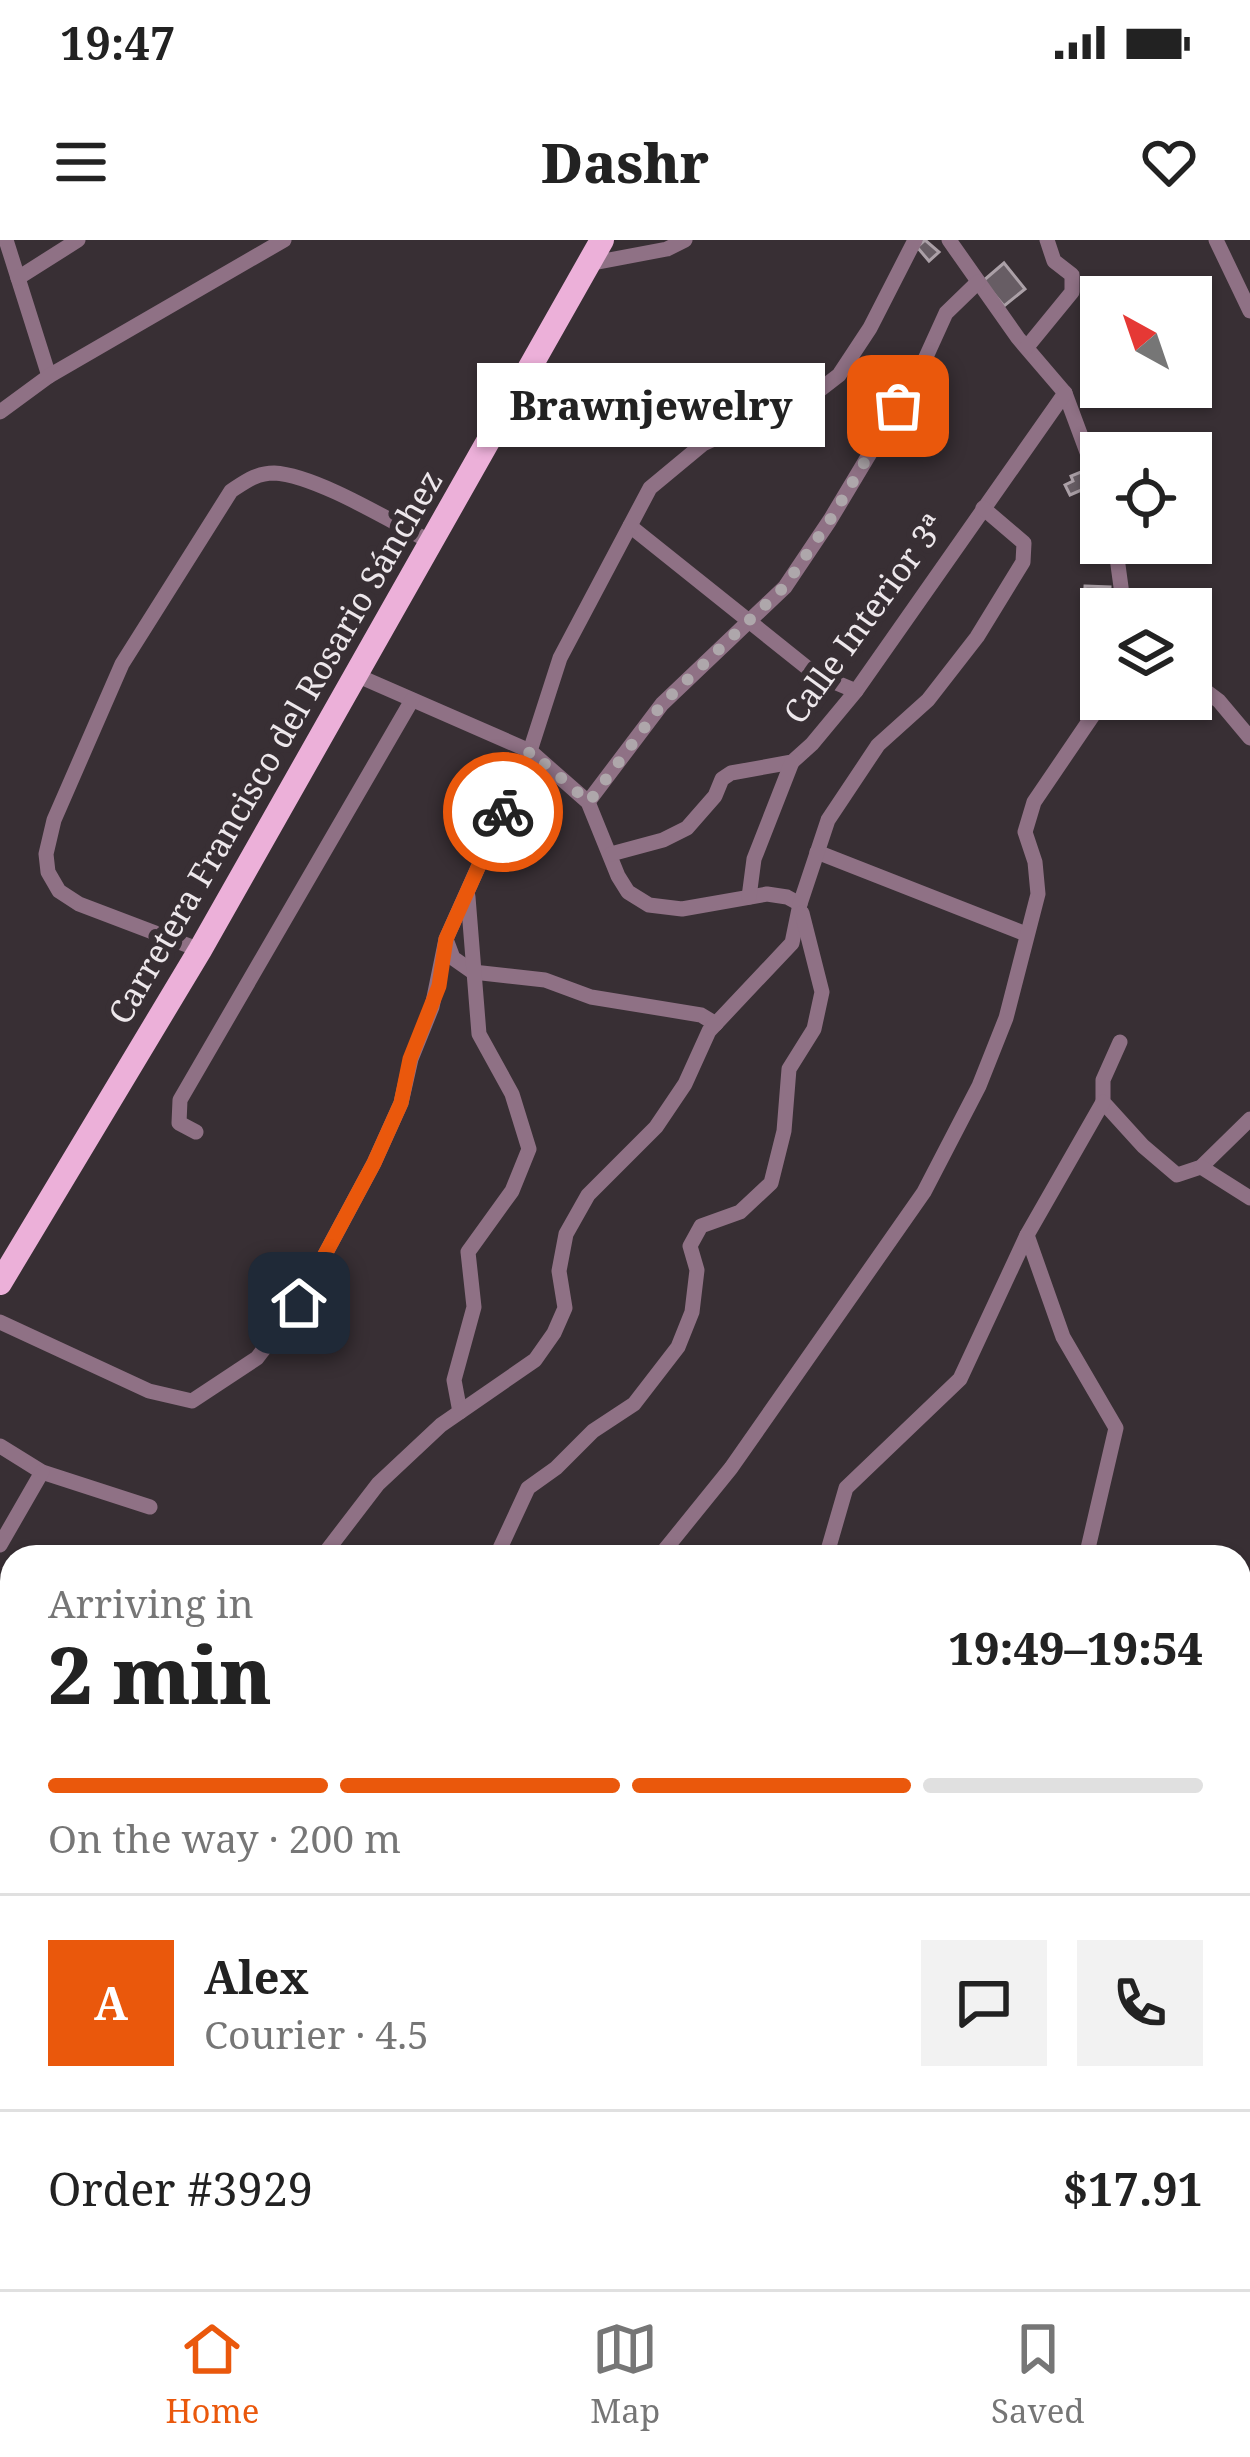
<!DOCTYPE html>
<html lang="en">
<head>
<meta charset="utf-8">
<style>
	:root { --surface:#fff; --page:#f2f2f2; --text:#222; --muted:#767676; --line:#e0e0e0; --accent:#ea580c }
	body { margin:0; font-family:"Noto Serif",serif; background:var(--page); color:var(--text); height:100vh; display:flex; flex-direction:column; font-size:45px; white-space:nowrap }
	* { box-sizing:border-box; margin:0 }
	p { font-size:39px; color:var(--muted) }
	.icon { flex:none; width:66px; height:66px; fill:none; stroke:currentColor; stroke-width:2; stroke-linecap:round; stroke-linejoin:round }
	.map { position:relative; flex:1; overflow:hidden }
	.sheet { position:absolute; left:0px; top:1305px; width:1251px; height:744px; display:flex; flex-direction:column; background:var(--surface); border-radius:36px 36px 0 0; box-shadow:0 3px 9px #0004 }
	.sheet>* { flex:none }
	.needle { width:78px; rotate:320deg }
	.buttons { position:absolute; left:1080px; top:36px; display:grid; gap:24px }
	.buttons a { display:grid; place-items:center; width:132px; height:132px; border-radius:0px; background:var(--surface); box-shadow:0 3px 9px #0004; font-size:60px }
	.pin { position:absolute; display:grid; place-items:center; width:102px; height:102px; color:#fff; margin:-51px; border-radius:24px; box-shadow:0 6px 18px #0006 }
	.courier { position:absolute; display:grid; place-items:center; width:120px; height:120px; margin:-60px; border:9px solid #ea580c; border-radius:50%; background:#fff; color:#222; box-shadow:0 3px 15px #0007 }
	.bubble { position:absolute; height:84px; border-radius:0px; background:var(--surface); box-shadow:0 3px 9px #0004; font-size:39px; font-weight:800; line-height:84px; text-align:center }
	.headline em { font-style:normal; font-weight:800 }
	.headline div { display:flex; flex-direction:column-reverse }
	.headline { display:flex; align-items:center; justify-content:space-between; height:204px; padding:0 48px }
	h1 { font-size:78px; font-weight:800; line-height:90px }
	.bar { display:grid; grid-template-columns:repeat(4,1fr); gap:18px 12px; align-content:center; height:144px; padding:0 48px }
	.bar i { height:15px; border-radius:9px; background:var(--line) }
	.bar .on { background:var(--accent) }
	.bar p { grid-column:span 4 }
	.line { display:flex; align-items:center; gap:30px; padding:0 48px; border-top:3px solid var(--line) }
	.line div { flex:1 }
	.round { display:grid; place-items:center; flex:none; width:126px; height:126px; border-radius:0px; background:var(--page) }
	.status { display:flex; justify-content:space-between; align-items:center; height:84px; padding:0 60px; background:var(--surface); direction:ltr }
	.status svg { height:33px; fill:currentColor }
	header { display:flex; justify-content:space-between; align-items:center; height:156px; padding:0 48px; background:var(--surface); font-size:54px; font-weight:800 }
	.dock { display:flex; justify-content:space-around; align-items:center; height:168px; border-top:3px solid var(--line); background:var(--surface); font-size:33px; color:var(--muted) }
	.dock a { display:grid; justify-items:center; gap:6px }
	.dock .on { color:var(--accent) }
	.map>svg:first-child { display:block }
</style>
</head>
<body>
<div class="status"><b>19:47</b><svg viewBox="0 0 49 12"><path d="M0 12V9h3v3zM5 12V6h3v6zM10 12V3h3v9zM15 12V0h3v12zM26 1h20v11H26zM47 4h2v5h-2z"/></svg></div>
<header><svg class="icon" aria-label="menu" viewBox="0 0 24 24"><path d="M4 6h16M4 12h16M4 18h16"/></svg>Dashr<svg class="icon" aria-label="heart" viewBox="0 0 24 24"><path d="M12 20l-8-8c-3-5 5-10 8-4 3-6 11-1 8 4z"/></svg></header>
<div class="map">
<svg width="1250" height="2049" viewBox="0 0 1250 2049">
	<rect width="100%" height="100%" fill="#382f34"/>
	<!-- building -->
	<g fill="#675d64" stroke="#aba0a7" stroke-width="3">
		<path d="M925 0 939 12 929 21 917 7Z"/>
		<path d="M1004 23 1025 49 1004 66 983 41Z"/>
		<path d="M1086 230 1093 245 1070 255 1065 245 1073 241 1071 236Z"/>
		<path d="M1085 346 1110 347 1109 369H1084Z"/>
	</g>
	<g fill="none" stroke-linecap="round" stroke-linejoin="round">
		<!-- street -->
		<g stroke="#8f7185" stroke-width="15">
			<path d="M6 0 49 136"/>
			<path d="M949 0 1018 98 1065 153 1101 250"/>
			<path d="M1216 0 1250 71"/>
			<path d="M588 24 667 9 685 0"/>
			<path d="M18 38 78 0"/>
			<path d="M1027 107 1072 52V35L1054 21 1047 0"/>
			<path d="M0 172 49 136 284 0"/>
			<path d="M630 286 815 434 856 451"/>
			<path d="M1115 303 1124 369"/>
			<path d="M356 435 530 511 588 562 618 636 628 652 649 665 682 669 767 654 787 657 800 664"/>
			<path d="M1191 440 1219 461 1250 498"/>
			<path d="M588 562 662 464 785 347 830 280 921 128 946 73 978 42"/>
			<path d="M817 612 1026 694"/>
			<path d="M611 614 663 600 687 588 715 556 722 539 731 533 792 522 812 504 856 451 1065 153"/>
			<path d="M749 657 754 619 792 522"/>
			<path d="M447 702 453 718 473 732 545 740 591 757 701 775 716 784"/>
			<path d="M200 710 79 664 59 651 48 632 46 614 54 580 122 424 231 251C245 242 256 233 274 233 316 235 392 282 431 302"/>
			<path d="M1120 802 1103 840V862L1143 906 1177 935 1201 927 1250 879"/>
			<path d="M196 892 179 883 180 860 412 460"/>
			<path d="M1201 927 1250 958"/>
			<path d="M1027 995 1063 1097 1116 1188 1086 1317"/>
			<path d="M0 1082 149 1151 192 1161 257 1118 299 1063 374 923 401 863 411 819 432 767 446 699 530 511 560 418 650 248 703 204 817 152 839 135 870 88 915 0"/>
			<path d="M460 1172 454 1140 474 1067 468 1012 512 951 529 909 512 854 479 794 468 657"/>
			<path d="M0 1206 42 1232 150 1267"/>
			<path d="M0 1305 42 1232"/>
			<path d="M322 1317 378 1244 441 1185 535 1120 554 1093 565 1068 559 1031 566 994 588 955 656 887 685 844 709 791 792 703 800 664 828 580 878 505 928 460 977 397 1023 322 1024 303 983 268"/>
			<path d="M496 1317 528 1248 556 1228 593 1191 634 1164 678 1107 692 1072 697 1030 690 1006 701 986 740 972 771 943 784 891 789 829 814 789 822 752 802 673"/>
			<path d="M659 1317 731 1228 924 952 979 846 1006 778 1038 654 1035 622 1025 592 1034 562 1104 459"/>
			<path d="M826 1317 846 1248 960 1139 1027 995 1103 862"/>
			<path d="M0 1872H12"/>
			<path d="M0 1971H12"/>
			<path d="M199 2037 210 2049"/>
			<path d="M729 2037 738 2049"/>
			<path d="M996 2037 1029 2049"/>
			<path d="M96 2049 106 2037"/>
			<path d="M528 2049 555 2037"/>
			<path d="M969 2049 983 2037"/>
		</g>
		<!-- primary -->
		<path stroke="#ecb0d9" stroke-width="24" d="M0 1043 200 710 602 0"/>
	</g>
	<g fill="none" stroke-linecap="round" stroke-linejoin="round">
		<!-- done -->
		<path stroke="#aea7ab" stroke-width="12" stroke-dasharray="0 21.6" d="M503 572 530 511 589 562 662 464 785 346 830 280 898 166"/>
		<!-- route -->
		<path stroke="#ea580c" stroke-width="15" d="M299 1063 374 923 401 863 410 819 439 746 446 699 503 572"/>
	</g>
	<g text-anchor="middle" stroke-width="12" stroke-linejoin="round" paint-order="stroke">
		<!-- street labels -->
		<g font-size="33" fill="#ede7eb" stroke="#382f34">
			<text transform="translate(864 379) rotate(-54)" y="12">Calle Interior 3ª</text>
			<text transform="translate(275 507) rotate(-60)" y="12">Carretera Francisco del Rosario Sánchez</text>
		</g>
	</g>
</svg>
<div class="buttons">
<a><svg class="needle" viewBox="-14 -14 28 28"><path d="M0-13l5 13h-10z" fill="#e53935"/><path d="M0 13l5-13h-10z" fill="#767676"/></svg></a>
<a><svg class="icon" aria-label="locate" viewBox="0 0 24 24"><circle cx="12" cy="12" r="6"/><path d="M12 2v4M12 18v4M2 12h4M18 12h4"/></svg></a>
<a><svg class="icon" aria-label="layers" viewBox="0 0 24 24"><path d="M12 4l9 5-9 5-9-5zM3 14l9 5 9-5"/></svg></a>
</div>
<div class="pin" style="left:898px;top:166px;background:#ea580c"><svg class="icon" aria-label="bag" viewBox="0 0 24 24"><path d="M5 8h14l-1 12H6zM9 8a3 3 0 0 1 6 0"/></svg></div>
<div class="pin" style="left:299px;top:1063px;background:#1f2937"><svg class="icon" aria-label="home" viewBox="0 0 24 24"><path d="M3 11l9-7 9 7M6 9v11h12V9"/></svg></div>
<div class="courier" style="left:503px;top:572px"><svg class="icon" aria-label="bike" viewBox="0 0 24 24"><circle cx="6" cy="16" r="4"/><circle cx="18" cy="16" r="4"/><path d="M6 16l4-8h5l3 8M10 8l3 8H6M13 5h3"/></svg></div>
<div class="bubble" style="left:477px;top:123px;width:348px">Brawnjewelry</div>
<section class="sheet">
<div class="headline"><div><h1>2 min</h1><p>Arriving in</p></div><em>19:49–19:54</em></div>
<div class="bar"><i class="on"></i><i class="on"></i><i class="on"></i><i></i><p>On the way · 200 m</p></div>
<div class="line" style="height:216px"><b class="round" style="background:var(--accent);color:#fff">A</b><div><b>Alex</b><p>Courier · 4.5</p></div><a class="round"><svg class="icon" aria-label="chat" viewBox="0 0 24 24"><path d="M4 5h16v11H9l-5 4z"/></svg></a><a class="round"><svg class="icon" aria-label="phone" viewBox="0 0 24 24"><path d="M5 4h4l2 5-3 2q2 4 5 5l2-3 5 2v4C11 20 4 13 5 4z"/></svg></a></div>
<div class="line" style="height:156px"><div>Order #3929</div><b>$17.91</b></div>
</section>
</div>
<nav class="dock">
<a class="on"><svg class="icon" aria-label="home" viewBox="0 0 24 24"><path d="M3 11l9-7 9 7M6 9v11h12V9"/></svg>Home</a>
<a><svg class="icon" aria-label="map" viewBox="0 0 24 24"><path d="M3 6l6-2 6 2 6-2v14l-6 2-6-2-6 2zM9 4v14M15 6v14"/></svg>Map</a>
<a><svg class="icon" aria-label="saved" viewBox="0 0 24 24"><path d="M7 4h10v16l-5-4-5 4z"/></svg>Saved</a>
</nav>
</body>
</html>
